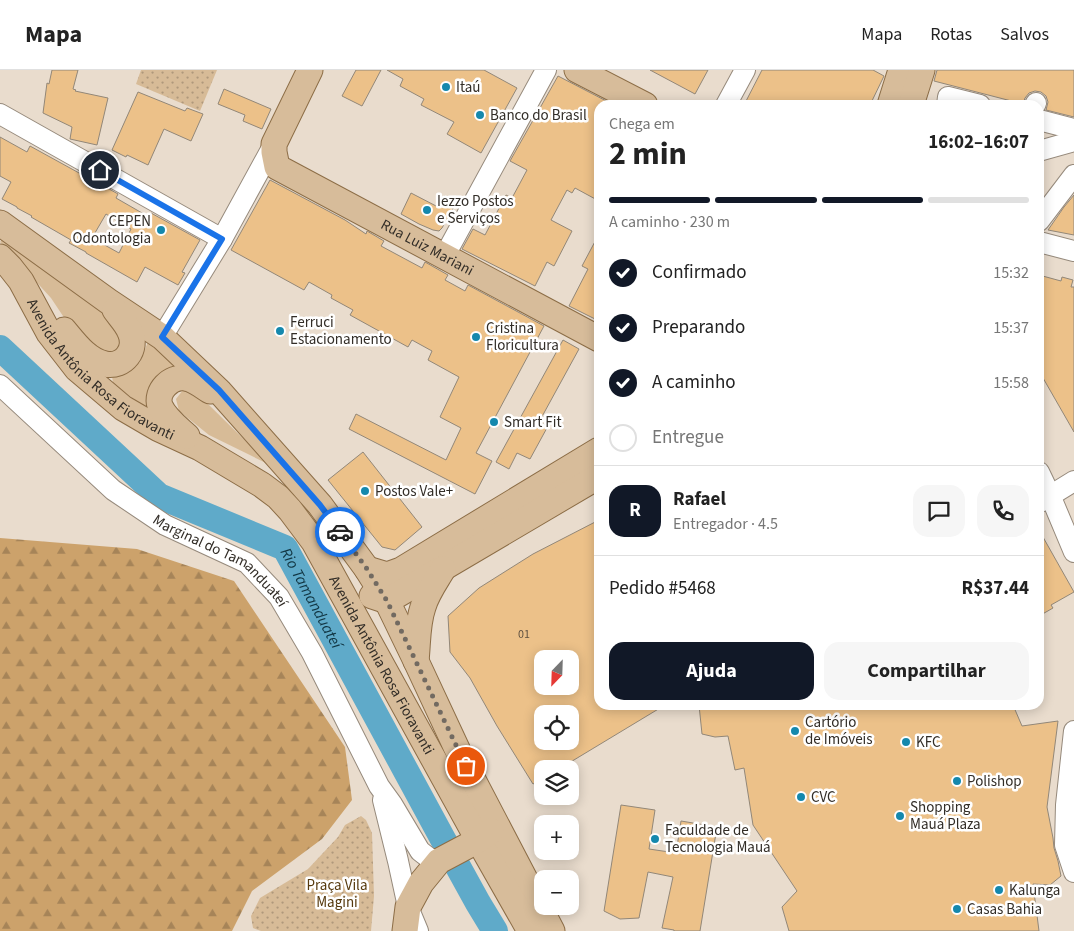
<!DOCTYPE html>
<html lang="pt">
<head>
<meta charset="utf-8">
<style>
	:root { --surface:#fff; --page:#f6f6f6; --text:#222; --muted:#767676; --line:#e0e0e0; --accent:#111827 }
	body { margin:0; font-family:"Source Sans 3",sans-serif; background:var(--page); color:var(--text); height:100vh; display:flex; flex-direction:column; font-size:19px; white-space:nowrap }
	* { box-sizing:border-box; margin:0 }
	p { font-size:16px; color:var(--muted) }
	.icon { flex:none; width:28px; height:28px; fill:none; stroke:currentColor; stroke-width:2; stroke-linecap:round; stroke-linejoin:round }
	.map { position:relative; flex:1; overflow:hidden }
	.drawer { position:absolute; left:594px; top:30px; width:450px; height:610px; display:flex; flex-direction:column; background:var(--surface); border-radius:15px; box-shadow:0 2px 12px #0003 }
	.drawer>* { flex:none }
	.needle { width:32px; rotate:203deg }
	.fabs { position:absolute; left:534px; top:580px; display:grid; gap:10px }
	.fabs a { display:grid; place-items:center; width:45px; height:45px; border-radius:10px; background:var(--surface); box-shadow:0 2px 12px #0003; font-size:25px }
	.pin { position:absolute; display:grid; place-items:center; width:42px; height:42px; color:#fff; margin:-21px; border:2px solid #fff; border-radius:50%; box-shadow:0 1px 5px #0007 }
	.courier { position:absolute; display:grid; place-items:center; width:50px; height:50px; margin:-25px; border:4px solid #1a73e8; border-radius:50%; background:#fff; color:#222; box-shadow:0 1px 6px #0007 }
	.overview em { font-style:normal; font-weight:700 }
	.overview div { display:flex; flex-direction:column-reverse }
	.overview { display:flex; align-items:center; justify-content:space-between; height:85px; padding:0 15px }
	h1 { font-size:32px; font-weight:700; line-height:38px }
	.bar { display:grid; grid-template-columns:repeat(4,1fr); gap:8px 5px; align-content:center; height:60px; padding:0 15px }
	.bar i { height:6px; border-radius:4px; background:var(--line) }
	.bar .active { background:var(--accent) }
	.bar p { grid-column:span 4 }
	.line { display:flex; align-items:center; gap:12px; padding:0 15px; border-top:1px solid var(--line) }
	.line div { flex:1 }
	.round { display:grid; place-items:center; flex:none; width:52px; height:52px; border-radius:15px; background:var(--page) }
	ol { padding:0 15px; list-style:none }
	li { display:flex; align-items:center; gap:15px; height:55px }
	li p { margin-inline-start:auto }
	li .icon { padding:5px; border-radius:50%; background:var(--accent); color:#fff; stroke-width:4 }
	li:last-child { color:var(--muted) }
	li i { width:28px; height:28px; border:2px solid var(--line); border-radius:50% }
	.action { display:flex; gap:10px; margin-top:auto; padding:10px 15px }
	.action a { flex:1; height:58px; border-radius:15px; background:var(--accent); color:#fff; font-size:20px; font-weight:700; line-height:58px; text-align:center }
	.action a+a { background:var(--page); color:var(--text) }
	header { display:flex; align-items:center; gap:30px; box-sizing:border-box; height:70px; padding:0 25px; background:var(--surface); border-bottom:1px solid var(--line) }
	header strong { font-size:24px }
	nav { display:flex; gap:28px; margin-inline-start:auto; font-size:18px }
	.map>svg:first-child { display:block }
</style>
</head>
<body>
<header>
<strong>Mapa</strong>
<nav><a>Mapa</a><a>Rotas</a><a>Salvos</a></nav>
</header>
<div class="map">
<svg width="1074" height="861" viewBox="0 0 1074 861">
	<defs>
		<pattern id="grass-dots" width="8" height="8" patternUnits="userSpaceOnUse" patternTransform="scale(1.25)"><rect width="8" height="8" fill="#d7bb97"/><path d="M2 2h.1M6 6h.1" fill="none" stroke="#af987b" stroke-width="1.8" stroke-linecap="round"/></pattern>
		<pattern id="forest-firs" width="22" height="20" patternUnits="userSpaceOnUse" patternTransform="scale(1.25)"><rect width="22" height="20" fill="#cca26b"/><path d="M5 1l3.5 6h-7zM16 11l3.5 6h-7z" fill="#a68458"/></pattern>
	</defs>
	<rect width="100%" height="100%" fill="#e9dccd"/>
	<!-- grass -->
	<g fill="url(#grass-dots)">
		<path d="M141 0H217L200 41 136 14Z"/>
		<path d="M361 746 366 750 372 763 374 826 371 861H261L253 858 251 846 260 828 308 799 338 767 345 755Z"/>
	</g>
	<!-- forest -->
	<path fill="url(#forest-firs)" d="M0 468 137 479 234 511 345 677 352 730 322 769 252 821 232 861H0Z"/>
	<!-- garden -->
	<g fill="#d7bb97">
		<path d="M4 167 120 252 124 272 115 285 97 284 77 267 51 228 0 172Z"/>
		<path d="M149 269 178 297C173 298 166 299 162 302 150 310 149 327 149 340L113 314 112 305 124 303 140 292Z"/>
		<path d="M183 320 208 334 270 395 209 365 179 341 176 329Z"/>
	</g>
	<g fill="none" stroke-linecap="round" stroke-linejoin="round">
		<!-- river -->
		<path stroke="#5faac9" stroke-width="26" id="s1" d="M0 278 159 426 285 478 451 784 478 833 495 861"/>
	</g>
	<!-- building -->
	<g fill="#ecc189" stroke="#928778" fill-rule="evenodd">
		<path d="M52 0H78L73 19 76 20 75 21 108 28 97 75 70 69 72 57 43 43 47 13 49 14Z"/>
		<path d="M356 0H381L362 36 342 26Z"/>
		<path d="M387 0H484L517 18 481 83 447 64 454 52 421 35 424 29 400 16 403 9Z"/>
		<path d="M650 0H708L695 24Z"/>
		<path d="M762 0H873L884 6 870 35H744Z"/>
		<path d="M937 0H1074V47L1046 40 1048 32 1046 26 1041 22 1035 21 1029 23 1025 28 1023 34 934 11Z"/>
		<path d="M558 6 614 35H599V90L595 98 599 100V131L575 118 572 123 567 120 551 150 572 161 554 196 547 192 535 216 462 179 473 159 485 165 506 125 512 128 527 100 510 91Z"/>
		<path d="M224 19 271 39 262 59 243 51 245 45 218 34Z"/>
		<path d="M138 22 185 41 187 38 203 44 191 71 164 59 148 95 127 85 126 87 112 80Z"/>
		<path d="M0 67 27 82 30 76 90 109 88 117 95 119 97 113 102 115 118 124 116 128 149 147 151 143 200 170 182 202 185 203 178 215 145 197 137 212 86 183V182L69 173 71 170 31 147 32 146 17 138V137L2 129 11 112 0 106ZM106 144 131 159 119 183 92 168Z"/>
		<path d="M270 110 345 150 366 164 367 161 384 171 381 176 422 198 425 192 448 205 445 210 465 221 468 215 544 256 476 383 492 391 475 424 349 359 356 344 446 390 461 358 440 347 459 307 428 290 432 281 412 270 408 277 350 245 353 240 331 228 332 225 309 212 304 220 231 180Z"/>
		<path d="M411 123 438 137 444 126 456 133 442 158 439 161 433 160 419 154 401 144Z"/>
		<path d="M1074 125V165L1048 160 1064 137Z"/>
		<path d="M599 164V251L569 236 588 199 582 196Z"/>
		<path d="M1039 205 1061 211 1062 207 1073 210 1071 217H1074V362L1039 301Z"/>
		<path d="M563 270 579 279 539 352 548 356 530 389 517 383 509 399 496 392Z"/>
		<path d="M363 382 422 457 395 480 382 477 328 410Z"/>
		<path d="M599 450V635H665L559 699H542V709L533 714 497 656 470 608 450 582 448 546 479 518 533 484ZM542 589H570V616H542ZM542 644H570V671H542Z"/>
		<path d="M1039 460 1074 522 1051 535 1053 538 1039 546Z"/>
		<path d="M699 635H1013L1022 656 1058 651 1047 737 1053 768 1054 778 1058 791 1061 806 1050 815 1033 814 1039 861H789L782 837 797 821 753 755 744 698 735 700 728 666 715 667 702 664Z"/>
		<path d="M621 735 655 740 649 779 676 783 681 751 717 757 700 861H674V860L662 858 673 807 648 802 639 848 620 849 604 841Z"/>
	</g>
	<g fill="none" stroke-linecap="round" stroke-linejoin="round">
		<defs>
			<g id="minor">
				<path d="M726 35 745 0"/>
				<path d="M947 35 948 27 980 35"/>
				<path d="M1035 35 1036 33"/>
				<path d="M0 44 222 169"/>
				<path d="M1039 50 1074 59"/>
				<path d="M1039 81 1074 71"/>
				<path d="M1039 151 1074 105"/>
				<path d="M1039 172 1074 181"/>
				<path d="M444 187 546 0"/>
				<path d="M162 267 222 169 274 74"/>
				<path id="s2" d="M0 315 113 420 165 455 247 493 279 527 312 583 379 716 392 734 420 781 429 788 439 791"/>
				<path d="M1039 402 1050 425 1074 482"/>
				<path d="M1040 432 1074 411"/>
				<path d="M1074 661 1066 735 1065 775 1074 802"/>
				<path d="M383 730 398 791 408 837 418 861"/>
			</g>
			<g id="major">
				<path id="s3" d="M310 0 274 74V82L277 97 599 269"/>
				<path d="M577 0 645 35"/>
				<path d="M890 35 901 0"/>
				<path d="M911 35 922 0"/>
				<path d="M0 153 108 231 162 267 219 321 320 435 367 499 387 531 416 591 458 681 552 861"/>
				<path id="s4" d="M0 187 10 197 21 211 49 263 77 299 123 338 159 359 200 378 262 415 278 427 290 440 314 472 476 766 530 861"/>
				<path d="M64 260C75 273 87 290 105 294 124 298 138 279 130 262 127 254 120 247 115 240"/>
				<path d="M187 366C177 357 165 348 160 336 155 321 171 306 185 308 194 309 202 316 210 321"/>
				<path d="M367 499 387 505 401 500 599 380"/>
				<path d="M372 526 387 531 599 406"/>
				<path d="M416 591C418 573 417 554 423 537 427 523 436 511 443 499"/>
				<path d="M405 861 408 837 421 813 439 791 473 773 491 761"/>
			</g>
		</defs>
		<!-- minor casing -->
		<use href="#minor" stroke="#968a7c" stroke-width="22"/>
		<!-- major casing -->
		<use href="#major" stroke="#8c6d46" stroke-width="27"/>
		<!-- minor -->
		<use href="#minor" stroke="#fff" stroke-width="20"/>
		<!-- major -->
		<use href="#major" stroke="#d7bc9a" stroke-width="25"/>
	</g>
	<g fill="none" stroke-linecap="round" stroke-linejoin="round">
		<!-- done -->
		<path stroke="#726a61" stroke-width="5" stroke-dasharray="0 9" d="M340 462 367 499 387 531 466 696"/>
		<!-- route -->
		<path stroke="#1a73e8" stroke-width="6" d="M100 100 222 169 162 267 219 320 320 435 340 462"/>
	</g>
	<!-- markers -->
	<g fill="#1588ad" stroke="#fff" stroke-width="2">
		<circle cx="446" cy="17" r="5"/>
		<circle cx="480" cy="45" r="5"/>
		<circle cx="427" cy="140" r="5"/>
		<circle cx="161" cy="160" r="5"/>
		<circle cx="280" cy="261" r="5"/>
		<circle cx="476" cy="267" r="5"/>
		<circle cx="494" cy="352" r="5"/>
		<circle cx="365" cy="421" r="5"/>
		<circle cx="795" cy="661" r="5"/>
		<circle cx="906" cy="672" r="5"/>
		<circle cx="957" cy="711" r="5"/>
		<circle cx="801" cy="727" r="5"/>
		<circle cx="900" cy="746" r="5"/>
		<circle cx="655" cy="769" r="5"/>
		<circle cx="999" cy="820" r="5"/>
		<circle cx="957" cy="839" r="5"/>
	</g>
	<g text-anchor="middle" stroke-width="5" stroke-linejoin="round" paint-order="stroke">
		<!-- number labels -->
		<g font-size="12" fill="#605240">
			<text x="524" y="568">01</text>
		</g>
		<!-- poi labels -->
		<g font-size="15" fill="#322d27" stroke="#fff" text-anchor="start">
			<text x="456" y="22">Itaú</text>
			<text x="490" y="50">Banco do Brasil</text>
			<text x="437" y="136">Iezzo Postos<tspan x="437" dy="17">e Serviços</tspan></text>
			<text x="151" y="156" text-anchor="end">CEPEN<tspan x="151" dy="17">Odontologia</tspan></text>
			<text x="290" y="257">Ferruci<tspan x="290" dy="17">Estacionamento</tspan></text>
			<text x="486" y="263">Cristina<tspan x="486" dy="17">Floricultura</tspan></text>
			<text x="504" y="357">Smart Fit</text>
			<text x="375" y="426">Postos Vale+</text>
			<text x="805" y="657">Cartório<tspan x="805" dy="17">de Imóveis</tspan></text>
			<text x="916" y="677">KFC</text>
			<text x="967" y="716">Polishop</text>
			<text x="811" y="732">CVC</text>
			<text x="910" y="742">Shopping<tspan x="910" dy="17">Mauá Plaza</tspan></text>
			<text x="665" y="765">Faculdade de<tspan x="665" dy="17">Tecnologia Mauá</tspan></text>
			<text x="1009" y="825">Kalunga</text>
			<text x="967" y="844">Casas Bahia</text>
		</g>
		<!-- street labels -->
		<g font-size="15" fill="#322d27" stroke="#fff">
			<text dy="5" stroke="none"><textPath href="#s3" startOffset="276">Rua Luiz Mariani</textPath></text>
			<text dy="5" stroke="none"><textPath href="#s4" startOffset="154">Avenida Antônia Rosa Fioravanti</textPath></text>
			<text dy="5" stroke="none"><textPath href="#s2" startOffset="284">Marginal do Tamanduateí</textPath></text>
			<text dy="5" stroke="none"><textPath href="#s4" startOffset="574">Avenida Antônia Rosa Fioravanti</textPath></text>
		</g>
		<!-- park labels -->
		<g font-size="15" fill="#56390d" stroke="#fff">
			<text x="337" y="820">Praça Vila<tspan x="337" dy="17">Magini</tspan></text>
		</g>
		<!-- water labels -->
		<g font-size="16" font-style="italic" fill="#113542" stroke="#fff">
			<text dy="6" stroke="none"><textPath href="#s1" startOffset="410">Rio Tamanduateí</textPath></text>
		</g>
	</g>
</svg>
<div class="fabs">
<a><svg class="needle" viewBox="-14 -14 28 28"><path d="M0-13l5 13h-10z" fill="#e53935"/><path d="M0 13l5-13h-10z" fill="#767676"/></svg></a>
<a><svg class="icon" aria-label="locate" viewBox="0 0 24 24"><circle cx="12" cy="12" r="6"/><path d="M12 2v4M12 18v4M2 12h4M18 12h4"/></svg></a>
<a><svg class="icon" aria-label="layers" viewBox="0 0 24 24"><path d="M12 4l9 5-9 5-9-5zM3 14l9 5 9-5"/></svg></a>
<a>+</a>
<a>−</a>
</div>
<div class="pin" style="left:466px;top:696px;background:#ea580c"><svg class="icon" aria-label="bag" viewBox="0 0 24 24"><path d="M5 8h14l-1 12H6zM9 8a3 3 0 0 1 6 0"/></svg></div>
<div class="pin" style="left:100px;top:100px;background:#1f2937"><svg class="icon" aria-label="home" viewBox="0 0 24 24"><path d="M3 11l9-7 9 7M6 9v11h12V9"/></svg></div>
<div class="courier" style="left:340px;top:462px"><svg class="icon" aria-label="car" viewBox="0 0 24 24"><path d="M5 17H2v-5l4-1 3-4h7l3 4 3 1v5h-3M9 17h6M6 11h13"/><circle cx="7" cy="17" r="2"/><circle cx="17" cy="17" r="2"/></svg></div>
<section class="drawer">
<div class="overview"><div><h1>2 min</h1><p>Chega em</p></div><em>16:02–16:07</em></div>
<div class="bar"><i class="active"></i><i class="active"></i><i class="active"></i><i></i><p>A caminho · 230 m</p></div>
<ol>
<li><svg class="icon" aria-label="check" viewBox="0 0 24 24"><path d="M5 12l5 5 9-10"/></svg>Confirmado<p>15:32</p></li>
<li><svg class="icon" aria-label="check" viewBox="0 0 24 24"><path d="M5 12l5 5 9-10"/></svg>Preparando<p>15:37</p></li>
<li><svg class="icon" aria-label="check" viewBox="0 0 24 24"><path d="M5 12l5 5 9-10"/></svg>A caminho<p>15:58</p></li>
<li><i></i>Entregue</li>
</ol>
<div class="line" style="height:90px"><b class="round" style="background:var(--accent);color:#fff">R</b><div><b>Rafael</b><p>Entregador · 4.5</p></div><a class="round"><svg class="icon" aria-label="chat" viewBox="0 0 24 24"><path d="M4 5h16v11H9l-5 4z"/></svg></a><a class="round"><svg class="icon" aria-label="phone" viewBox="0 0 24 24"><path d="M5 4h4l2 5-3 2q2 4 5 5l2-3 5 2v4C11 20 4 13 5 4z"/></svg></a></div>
<div class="line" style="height:65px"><div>Pedido #5468</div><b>R$37.44</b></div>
<div class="action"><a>Ajuda</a><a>Compartilhar</a></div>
</section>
</div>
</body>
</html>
